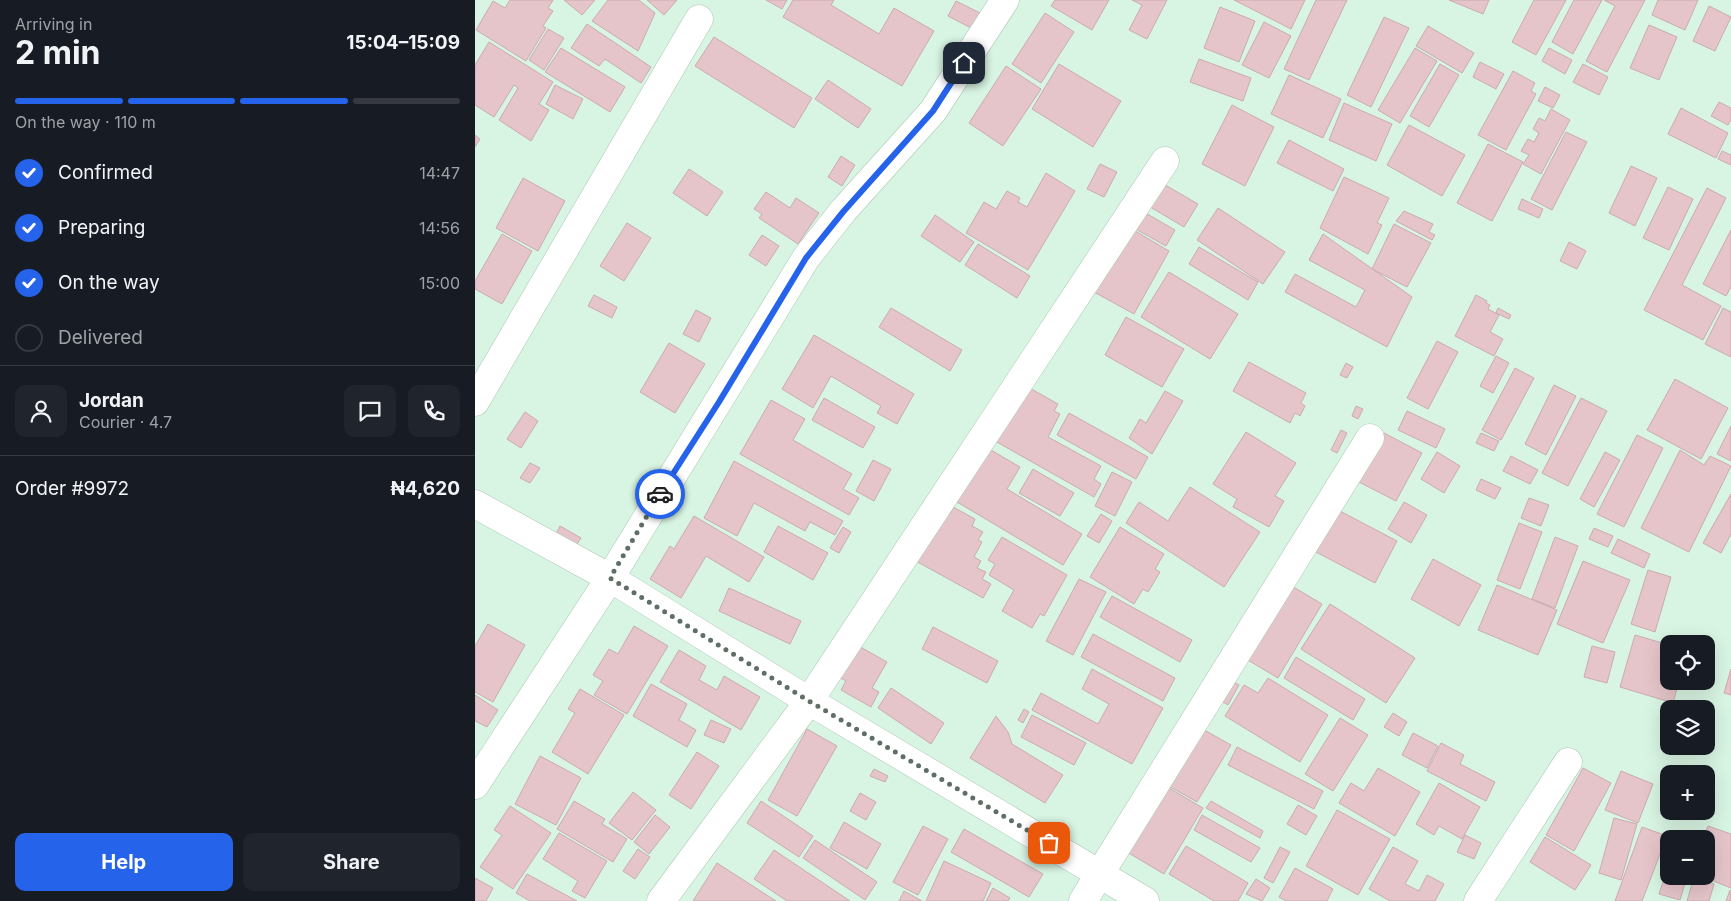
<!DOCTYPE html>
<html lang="en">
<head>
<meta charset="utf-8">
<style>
	:root { --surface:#171b24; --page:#20242c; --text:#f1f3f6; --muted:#9ea1a6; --line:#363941; --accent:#2563eb }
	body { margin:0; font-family:Inter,sans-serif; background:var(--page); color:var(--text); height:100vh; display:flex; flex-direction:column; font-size:19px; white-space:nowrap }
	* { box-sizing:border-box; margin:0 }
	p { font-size:16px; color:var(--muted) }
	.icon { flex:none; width:28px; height:28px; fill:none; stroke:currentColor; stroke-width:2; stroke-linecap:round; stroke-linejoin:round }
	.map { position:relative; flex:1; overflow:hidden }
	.drawer { display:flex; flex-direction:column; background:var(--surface); width:475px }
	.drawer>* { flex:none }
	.buttons { position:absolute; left:1185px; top:635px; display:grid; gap:10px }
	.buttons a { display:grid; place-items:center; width:55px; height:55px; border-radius:10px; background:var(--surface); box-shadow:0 5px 20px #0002; font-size:25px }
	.pin { position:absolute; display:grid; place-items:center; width:42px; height:42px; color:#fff; margin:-21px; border-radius:10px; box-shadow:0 2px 8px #0006 }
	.courier { position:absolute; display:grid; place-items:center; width:50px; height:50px; margin:-25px; border:4px solid #2563eb; border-radius:50%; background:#fff; color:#222; box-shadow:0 1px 6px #0007 }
	.head em { font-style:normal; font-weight:700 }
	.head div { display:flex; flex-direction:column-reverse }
	.head { display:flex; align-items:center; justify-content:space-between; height:85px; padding:0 15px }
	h1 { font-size:32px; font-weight:700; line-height:38px }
	.bar { display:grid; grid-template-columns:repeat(4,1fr); gap:8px 5px; align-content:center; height:60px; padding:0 15px }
	.bar i { height:6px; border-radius:4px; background:var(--line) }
	.bar .current { background:var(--accent) }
	.bar p { grid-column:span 4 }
	.line { display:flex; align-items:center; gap:12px; padding:0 15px; border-top:1px solid var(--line) }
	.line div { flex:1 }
	.round { display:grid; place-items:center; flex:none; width:52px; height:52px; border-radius:10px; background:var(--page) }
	ol { padding:0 15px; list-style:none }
	li { display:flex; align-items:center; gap:15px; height:55px }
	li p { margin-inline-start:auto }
	li .icon { padding:5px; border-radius:50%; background:var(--accent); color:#fff; stroke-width:4 }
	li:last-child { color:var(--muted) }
	li i { width:28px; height:28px; border:2px solid var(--line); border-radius:50% }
	.primary-button { display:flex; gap:10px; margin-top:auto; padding:10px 15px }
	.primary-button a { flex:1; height:58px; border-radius:10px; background:var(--accent); color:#fff; font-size:20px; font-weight:700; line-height:58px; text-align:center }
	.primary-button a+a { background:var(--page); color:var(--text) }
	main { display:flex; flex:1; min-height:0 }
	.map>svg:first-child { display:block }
</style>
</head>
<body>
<main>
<section class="drawer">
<div class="head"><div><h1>2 min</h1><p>Arriving in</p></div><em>15:04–15:09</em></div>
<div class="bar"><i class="current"></i><i class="current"></i><i class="current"></i><i></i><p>On the way · 110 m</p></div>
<ol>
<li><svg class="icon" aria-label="check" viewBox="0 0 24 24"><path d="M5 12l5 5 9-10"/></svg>Confirmed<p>14:47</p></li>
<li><svg class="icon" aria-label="check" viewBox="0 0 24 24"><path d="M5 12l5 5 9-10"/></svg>Preparing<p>14:56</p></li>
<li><svg class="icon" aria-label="check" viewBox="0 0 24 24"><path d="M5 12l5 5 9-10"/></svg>On the way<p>15:00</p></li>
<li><i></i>Delivered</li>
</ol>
<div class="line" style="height:90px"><a class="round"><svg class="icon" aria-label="person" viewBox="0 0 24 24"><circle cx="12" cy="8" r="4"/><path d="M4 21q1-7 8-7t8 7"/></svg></a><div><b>Jordan</b><p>Courier · 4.7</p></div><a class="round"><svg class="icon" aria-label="chat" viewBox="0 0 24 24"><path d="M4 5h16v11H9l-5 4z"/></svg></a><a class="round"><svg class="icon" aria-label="phone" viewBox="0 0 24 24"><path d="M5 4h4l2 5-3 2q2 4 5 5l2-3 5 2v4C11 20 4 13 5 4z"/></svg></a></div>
<div class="line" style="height:65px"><div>Order #9972</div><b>₦4,620</b></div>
<div class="primary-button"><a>Help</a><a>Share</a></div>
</section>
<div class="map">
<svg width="1256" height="901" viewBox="0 0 1256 901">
	<rect width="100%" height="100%" fill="#d8f4e2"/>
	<!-- building -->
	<g fill="#e5c5c9" stroke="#cbabaf">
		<path d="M35 0H78L73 8 78 11 68 26 71 28 51 61 1 30 18 1 30 8Z"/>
		<path d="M89 0H120L107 15Z"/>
		<path d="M133 0H164L180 13 163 51 117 21Z"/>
		<path d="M172 0H202L189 15Z"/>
		<path d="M291 0H312L307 9Z"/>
		<path d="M318 0H359L356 5 404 34 419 8 459 31 427 86 308 17Z"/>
		<path d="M580 0H634L617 30 576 6Z"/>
		<path d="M657 0H692L672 39 654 30 667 5Z"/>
		<path d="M759 0H830L816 29Z"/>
		<path d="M841 0H872L834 80 809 69Z"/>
		<path d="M974 0H1014L1008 14Z"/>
		<path d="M1059 0H1091L1061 55 1037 42Z"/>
		<path d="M1099 0H1127L1098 54 1077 42Z"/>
		<path d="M1129 0H1170L1132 72 1111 61 1140 6Z"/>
		<path d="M1183 0H1223L1210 30 1177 15Z"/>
		<path d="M481 1 505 13 498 29 473 16Z"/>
		<path d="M1234 6 1256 17 1240 51 1218 41Z"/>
		<path d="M745 7 780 21 764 62 729 48Z"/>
		<path d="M570 13 599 32 566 83 537 64Z"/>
		<path d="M909 17 934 28 896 107 872 95Z"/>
		<path d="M789 22 816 36 794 78 767 65Z"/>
		<path d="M112 24 176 67 166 83 130 59 124 66 96 48Z"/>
		<path d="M1174 25 1202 37 1184 80 1155 68Z"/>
		<path d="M953 26 999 53 987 73 941 46Z"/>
		<path d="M73 29 89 38 69 70 54 60Z"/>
		<path d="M239 37 337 98 319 128 220 66Z"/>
		<path d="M14 42 78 82 64 104 74 110 56 141 24 120 43 88 39 85 19 117 0 105V65Z"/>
		<path d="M86 48 150 87 135 112 70 72Z"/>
		<path d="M940 48 962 61 925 123 903 110Z"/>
		<path d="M1074 48 1097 60 1090 74 1067 61Z"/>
		<path d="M724 59 776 78 768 101 715 82Z"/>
		<path d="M1005 62 1029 74 1021 89 998 77Z"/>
		<path d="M584 64 646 101 618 147 557 109Z"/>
		<path d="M965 64 984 75 954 127 935 116Z"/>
		<path d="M1108 64 1133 77 1124 95 1098 82Z"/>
		<path d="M531 66 566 89 528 146 494 123Z"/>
		<path d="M1038 71 1060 83 1056 91 1061 94 1031 150 1003 135Z"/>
		<path d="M814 75 866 99 848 138 796 114Z"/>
		<path d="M353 80 396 109 383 128 340 99Z"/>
		<path d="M80 85 108 99 98 119 71 104Z"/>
		<path d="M1070 87 1085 95 1078 108 1063 101Z"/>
		<path d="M1244 102 1256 108V120L1253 125 1236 116Z"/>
		<path d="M869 103 917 124 901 161 854 140Z"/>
		<path d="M757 105 799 127 770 186 727 164Z"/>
		<path d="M1206 108 1253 133 1241 158 1193 134Z"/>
		<path d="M1076 109 1095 120 1066 174 1048 164 1054 155 1046 151 1053 139 1059 142 1064 133 1058 129 1064 118 1070 121Z"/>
		<path d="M934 125 990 155 967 196 912 165Z"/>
		<path d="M1091 132 1112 142 1077 210 1056 199Z"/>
		<path d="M0 135 5 139 0 147Z"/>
		<path d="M814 140 869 169 858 191 802 163Z"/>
		<path d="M1013 144 1048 162 1017 221 982 203Z"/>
		<path d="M1247 151 1256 155V165L1243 159Z"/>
		<path d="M366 156 380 165 367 186 353 177Z"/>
		<path d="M625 164 642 172 629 197 612 189Z"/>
		<path d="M1156 166 1182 178 1160 226 1134 213Z"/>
		<path d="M214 169 248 192 232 216 198 193Z"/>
		<path d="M571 173 600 191 553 270 491 233 509 202 521 209 532 191 545 198 543 202 552 207Z"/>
		<path d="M869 177 914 198 902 223 907 225 893 254 845 228Z"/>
		<path d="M48 178 90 201 63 251 21 228Z"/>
		<path d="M685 182 723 204 709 227 672 205Z"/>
		<path d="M1193 187 1218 199 1194 250 1168 238Z"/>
		<path d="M1232 188 1251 198 1207 285 1246 306 1228 340 1169 310Z"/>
		<path d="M291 192 315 208 321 198 344 213 323 244 284 218 287 214 279 209Z"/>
		<path d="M1047 199 1068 209 1064 218 1043 209Z"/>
		<path d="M743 208 810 252 788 284 722 240Z"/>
		<path d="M667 211 700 230 691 246 657 227Z"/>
		<path d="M929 211 958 224 954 232 960 235 957 240 921 221Z"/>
		<path d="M460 215 499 242 485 262 446 236Z"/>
		<path d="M152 223 176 238 149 281 125 266Z"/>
		<path d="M919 224 956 243 932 287 897 269Z"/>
		<path d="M655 228 694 251 659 314 619 292Z"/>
		<path d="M1256 230V287L1251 296 1228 284Z"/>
		<path d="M27 234 57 251 27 304 0 289V281Z"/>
		<path d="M848 234 937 297 912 347 810 292 820 274 881 307 890 290 834 260Z"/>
		<path d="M287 235 304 246 291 266 274 255Z"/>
		<path d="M1094 242 1111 251 1102 269 1085 261Z"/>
		<path d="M503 244 555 276 542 298 490 265Z"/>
		<path d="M724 247 783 282 773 300 714 264Z"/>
		<path d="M694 272 763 314 735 359 666 317Z"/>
		<path d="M119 295 142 307 137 318 113 306Z"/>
		<path d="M1001 295 1012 301 1011 303 1015 305 1013 309 1024 315 1015 332 1028 339 1019 356 980 336Z"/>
		<path d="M416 308 487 350 475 371 404 327Z"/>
		<path d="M1023 308 1036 315 1034 319 1021 313Z"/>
		<path d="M1248 308 1256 312V357L1230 344Z"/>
		<path d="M221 310 236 318 224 342 208 334Z"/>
		<path d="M651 317 709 349 687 387 630 355Z"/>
		<path d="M339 335 439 394 422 424 402 413 406 406 356 376 338 408 307 389Z"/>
		<path d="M962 341 983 352 953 409 932 398Z"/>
		<path d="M194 343 230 364 200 413 165 392Z"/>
		<path d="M1021 356 1034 363 1018 393 1005 386Z"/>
		<path d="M774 362 831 393 826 403 830 406 825 416 820 413 815 423 758 391Z"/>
		<path d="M871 363 878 367 872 378 865 375Z"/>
		<path d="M1040 368 1059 378 1026 440 1007 430Z"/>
		<path d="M1200 379 1253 408 1226 459 1172 430Z"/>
		<path d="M1079 385 1101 396 1071 455 1050 444Z"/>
		<path d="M551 386 583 404 579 411 585 414 573 437 626 466 619 479 626 484 619 497 520 441Z"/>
		<path d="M690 391 708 401 677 454 654 438 665 419 671 423Z"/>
		<path d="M349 398 400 427 388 448 337 420Z"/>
		<path d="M1106 398 1132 411 1093 486 1067 473Z"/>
		<path d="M296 400 330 419 318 440 377 474 368 489 384 498 374 515 265 454Z"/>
		<path d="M881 406 888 409 883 419 877 416Z"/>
		<path d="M932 411 970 429 961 448 923 430Z"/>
		<path d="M50 412 63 421 46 448 32 439Z"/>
		<path d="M594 413 673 457 661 479 582 435Z"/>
		<path d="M1256 426V461L1242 454Z"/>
		<path d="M866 430 872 433 862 453 856 450Z"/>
		<path d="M771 432 821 463 800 496 809 501 794 527 758 507 762 499 738 484Z"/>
		<path d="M909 433 947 453 921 501 884 482Z"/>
		<path d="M1006 433 1024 441 1019 451 1001 443Z"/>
		<path d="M1162 435 1188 448 1149 527 1122 514Z"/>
		<path d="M509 446 545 467 532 489 607 534 588 565 477 499Z"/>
		<path d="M1205 450 1229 465 1235 456 1256 466 1214 552 1166 528Z"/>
		<path d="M962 452 985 466 969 493 946 479Z"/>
		<path d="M1130 452 1145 460 1119 507 1105 499Z"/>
		<path d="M1036 456 1063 470 1055 484 1028 471Z"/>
		<path d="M398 460 416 469 399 501 381 491Z"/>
		<path d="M259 461 368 521 360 535 335 522 330 531 279 503 262 536 229 518Z"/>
		<path d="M55 463 65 468 55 483 45 478Z"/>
		<path d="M558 469 599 493 585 516 544 493Z"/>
		<path d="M637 472 657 482 640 516 620 506Z"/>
		<path d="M1006 479 1026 488 1020 499 1001 490Z"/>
		<path d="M715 487 785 532 749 587 651 523 664 502 693 521Z"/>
		<path d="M1256 494V534L1246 553 1228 543Z"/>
		<path d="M1054 498 1074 505 1066 526 1046 518Z"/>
		<path d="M929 502 952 515 936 543 913 529Z"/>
		<path d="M478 507 500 519 497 526 508 532 503 540 507 542 499 557 506 561 502 568 511 572 507 579 516 584 508 598 439 560 466 509 475 514Z"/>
		<path d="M863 510 922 541 900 583 841 552Z"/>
		<path d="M626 514 637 521 624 543 612 536Z"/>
		<path d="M219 516 289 557 274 582 231 556 206 598 175 579 195 546 199 549Z"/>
		<path d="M1044 523 1067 532 1045 589 1022 580Z"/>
		<path d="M85 526 106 538 100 547 80 536Z"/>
		<path d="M303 526 353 553 338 580 289 552Z"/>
		<path d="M368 527 376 532 364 553 355 548Z"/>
		<path d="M645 527 689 554 680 569 685 572 673 592 668 589 659 604 615 577Z"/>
		<path d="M1119 528 1138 536 1133 547 1114 539Z"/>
		<path d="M527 537 592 575 569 616 565 614 557 628 527 611 539 590 514 575 520 564 513 560Z"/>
		<path d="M1080 537 1103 546 1080 608 1057 599Z"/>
		<path d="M1143 539 1175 554 1169 568 1136 553Z"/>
		<path d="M958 559 1006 585 984 626 936 599Z"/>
		<path d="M1108 561 1155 580 1128 643 1082 624Z"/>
		<path d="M1173 570 1196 577 1180 632 1156 624Z"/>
		<path d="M604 579 631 592 598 655 571 641Z"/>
		<path d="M810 582 847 604 803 678 766 656Z"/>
		<path d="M1022 585 1082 610 1063 655 1003 630Z"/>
		<path d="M254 588 326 621 315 644 244 611Z"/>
		<path d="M637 596 717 640 705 662 625 617Z"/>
		<path d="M855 604 940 658 911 703 826 649Z"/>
		<path d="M13 624 50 645 18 702 0 692V646Z"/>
		<path d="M159 626 193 646 152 714 119 695 128 681 118 675 134 649 143 654Z"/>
		<path d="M458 627 523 661 512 683 447 649Z"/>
		<path d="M618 634 700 678 688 701 606 657Z"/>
		<path d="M1160 635 1194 645V681H1204L1198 703 1145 687Z"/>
		<path d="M380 644 412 662 397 688 404 692 396 707 366 690 371 681 360 675Z"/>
		<path d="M1117 646 1140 652 1132 683 1109 677Z"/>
		<path d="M204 650 231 666 224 680 242 690 249 676 285 697 266 730 185 682Z"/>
		<path d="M821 657 890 699 878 720 809 678Z"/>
		<path d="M617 669 688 708 657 764 557 710 566 693 623 724 634 704 607 689Z"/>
		<path d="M1256 669V695L1249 693Z"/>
		<path d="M793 678 853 715 825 762 750 716 769 685 783 693Z"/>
		<path d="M752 679 764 685 753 705 742 698Z"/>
		<path d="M176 684 212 704 204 720 221 730 212 747 158 716Z"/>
		<path d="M416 688 469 723 456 744 403 708Z"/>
		<path d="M105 689 149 715 113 774 77 752 100 713 93 709Z"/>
		<path d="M0 695 23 710 12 727 0 721Z"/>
		<path d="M549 709 554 712 548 723 543 720Z"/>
		<path d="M918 713 932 722 924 736 909 727Z"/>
		<path d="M557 715 611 743 599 765 546 737Z"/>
		<path d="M521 716 533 732 537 744 588 775 570 803 495 758Z"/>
		<path d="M865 718 893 735 858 791 830 774Z"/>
		<path d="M236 720 256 729 249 743 229 735Z"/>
		<path d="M722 726 756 745 722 802 688 783Z"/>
		<path d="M332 729 362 746 322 816 293 800Z"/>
		<path d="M938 733 963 746 952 768 927 755Z"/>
		<path d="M966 743 989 755 985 764 1020 782 1011 801 952 771Z"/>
		<path d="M762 747 848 791 839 809 753 765Z"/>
		<path d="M222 752 244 766 216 809 194 795Z"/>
		<path d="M65 756 106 778 81 825 40 804Z"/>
		<path d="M903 768 945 792 920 836 864 803 876 783 889 791Z"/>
		<path d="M1108 768 1136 783 1099 851 1071 835Z"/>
		<path d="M399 769 413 776 410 782 395 776Z"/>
		<path d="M1146 771 1178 784 1163 823 1130 810Z"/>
		<path d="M964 783 1005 807 987 839 964 826 959 835 941 824Z"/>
		<path d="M692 787 728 808 689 874 652 852Z"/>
		<path d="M158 792 181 810 157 840 134 823Z"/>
		<path d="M385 793 401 802 391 820 375 811Z"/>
		<path d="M99 801 130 819 127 824 152 839 138 862 82 829Z"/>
		<path d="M286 801 338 836 324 857 272 823Z"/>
		<path d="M736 801 788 831 785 838 731 808Z"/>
		<path d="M823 805 842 816 831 835 812 824Z"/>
		<path d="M35 806 76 833 38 889 5 867 27 835 19 830Z"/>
		<path d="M862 810 915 839 883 895 831 866Z"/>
		<path d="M180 815 195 827 174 854 159 842Z"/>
		<path d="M727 815 785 848 776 862 719 830Z"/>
		<path d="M1139 818 1162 824 1146 880 1124 873Z"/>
		<path d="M369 822 406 844 392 869 355 848Z"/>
		<path d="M448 826 473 839 443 895 418 882Z"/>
		<path d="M1233 826 1256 834V888L1226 876H1231V839H1228Z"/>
		<path d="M1167 827 1192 836 1167 901H1140Z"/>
		<path d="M489 829 568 874 554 897 476 852Z"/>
		<path d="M84 833 132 861 110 898 97 891 103 881 68 859Z"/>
		<path d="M990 835 1006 843 999 859 982 852Z"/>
		<path d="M1070 837 1116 865 1100 890 1055 862Z"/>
		<path d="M340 840 402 882 390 900 328 858Z"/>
		<path d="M711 846 773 883 763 901H739L694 874Z"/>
		<path d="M805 847 815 852 798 883 789 878Z"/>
		<path d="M918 847 943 861 930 884 944 891 952 875 969 884 960 901H915L894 889Z"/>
		<path d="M163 849 175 857 160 879 148 871Z"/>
		<path d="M299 850 375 901H312L279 879Z"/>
		<path d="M469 861 516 883 508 901H451Z"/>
		<path d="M242 863 301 901H218Z"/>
		<path d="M1194 864V876H1212L1205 900 1184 894Z"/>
		<path d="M820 868 858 889 852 901H811L804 897Z"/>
		<path d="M52 874 102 901H55L41 893Z"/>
		<path d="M1219 877 1239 884 1234 901H1212Z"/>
		<path d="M0 878 18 888 11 901H0Z"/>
		<path d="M781 879 795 888 787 901 771 894Z"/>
		<path d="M518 888 535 898 533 901H511Z"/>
		<path d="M1255 890 1256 901H1251Z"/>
		<path d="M429 891 447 901H424Z"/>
	</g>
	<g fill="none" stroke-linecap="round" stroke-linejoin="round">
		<defs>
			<g id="street">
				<path d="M0 402 224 19"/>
				<path d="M0 504 135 578 334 701 670 901"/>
				<path d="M0 785 135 578 331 258 368 211 458 111 530 0"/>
				<path d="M186 901 334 701 690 161"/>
				<path d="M608 901 895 438"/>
				<path d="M1003 901 1093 762"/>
			</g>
		</defs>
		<!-- street casing -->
		<use href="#street" stroke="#abc7b6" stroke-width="29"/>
		<!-- street -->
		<use href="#street" stroke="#fff" stroke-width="28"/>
	</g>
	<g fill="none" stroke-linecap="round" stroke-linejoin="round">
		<!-- done -->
		<path stroke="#5f6f65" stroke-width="5" stroke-dasharray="0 9" d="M185 494 135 578 334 701 574 843"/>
		<!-- route -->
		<path stroke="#2563eb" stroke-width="6" d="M185 494 244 402 331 258 368 212 458 111 489 63"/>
	</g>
</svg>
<div class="buttons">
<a><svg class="icon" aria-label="locate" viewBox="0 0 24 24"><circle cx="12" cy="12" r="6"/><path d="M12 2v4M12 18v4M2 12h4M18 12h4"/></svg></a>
<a><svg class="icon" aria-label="layers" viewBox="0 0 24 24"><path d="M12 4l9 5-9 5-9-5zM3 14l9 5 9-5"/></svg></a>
<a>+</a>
<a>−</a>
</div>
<div class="pin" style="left:574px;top:843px;background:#ea580c"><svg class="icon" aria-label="bag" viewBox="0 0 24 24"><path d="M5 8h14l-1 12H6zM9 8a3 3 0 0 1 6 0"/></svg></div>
<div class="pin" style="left:489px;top:63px;background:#1f2937"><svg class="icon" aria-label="home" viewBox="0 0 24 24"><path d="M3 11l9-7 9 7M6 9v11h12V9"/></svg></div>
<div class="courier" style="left:185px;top:494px"><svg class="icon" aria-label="car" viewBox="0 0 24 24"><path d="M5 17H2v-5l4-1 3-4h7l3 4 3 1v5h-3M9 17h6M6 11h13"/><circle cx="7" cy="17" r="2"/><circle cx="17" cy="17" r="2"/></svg></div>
</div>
</main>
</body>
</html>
